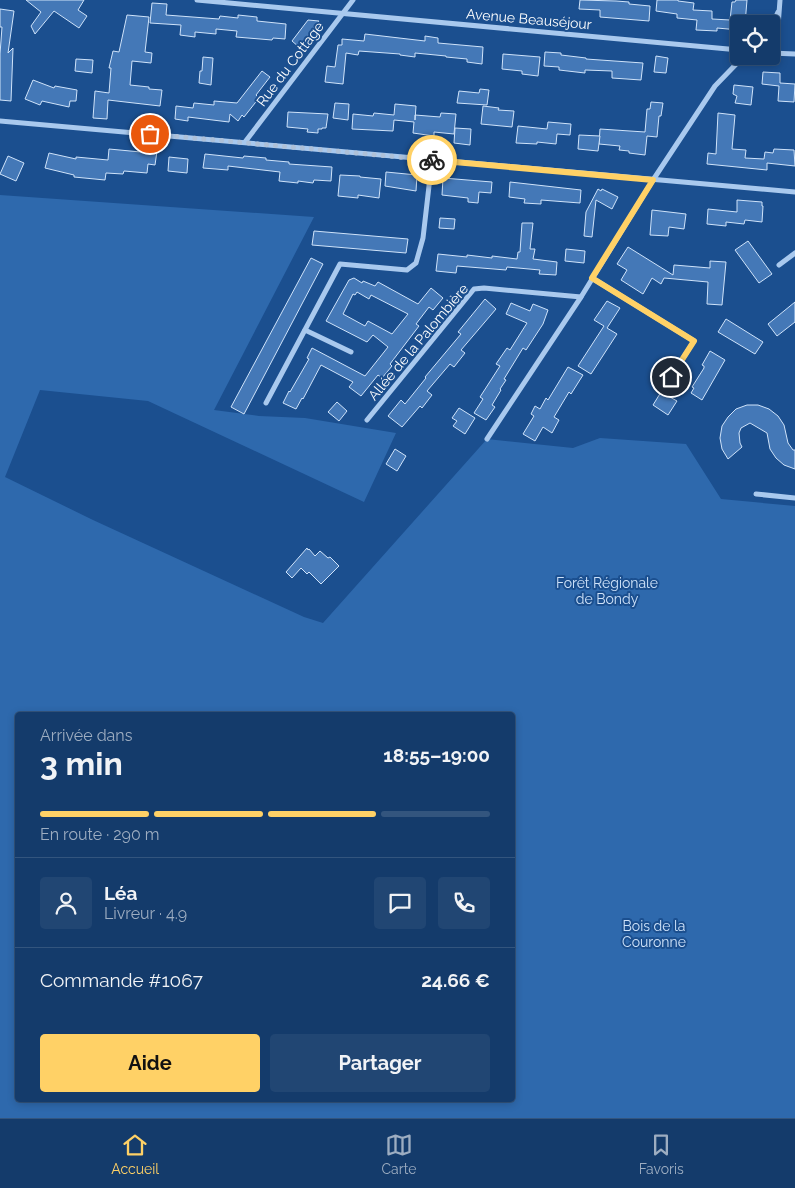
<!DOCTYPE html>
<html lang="fr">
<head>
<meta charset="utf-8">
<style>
	:root { --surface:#143b6b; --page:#214673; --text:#f1f3f6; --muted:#9dadc1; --line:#33557e; --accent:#ffd166 }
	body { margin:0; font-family:Raleway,sans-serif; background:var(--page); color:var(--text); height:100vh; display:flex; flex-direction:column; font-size:19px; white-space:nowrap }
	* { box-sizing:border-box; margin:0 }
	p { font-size:16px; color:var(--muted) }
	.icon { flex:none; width:28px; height:28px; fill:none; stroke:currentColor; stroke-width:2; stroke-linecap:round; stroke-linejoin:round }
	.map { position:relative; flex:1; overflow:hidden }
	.sheet { position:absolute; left:15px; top:712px; width:500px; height:390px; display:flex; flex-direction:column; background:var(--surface); border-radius:5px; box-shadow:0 2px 8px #0003,0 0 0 1px var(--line) }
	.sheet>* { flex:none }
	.tools { position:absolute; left:730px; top:15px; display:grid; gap:10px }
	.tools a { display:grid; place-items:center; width:50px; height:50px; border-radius:5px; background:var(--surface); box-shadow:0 2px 8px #0003,0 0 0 1px var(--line); font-size:25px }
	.pin { position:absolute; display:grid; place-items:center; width:42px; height:42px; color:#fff; margin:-21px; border:2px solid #fff; border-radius:50%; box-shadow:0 1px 5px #0007 }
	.courier { position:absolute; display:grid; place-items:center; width:50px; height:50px; margin:-25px; border:4px solid #ffd166; border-radius:50%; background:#fff; color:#222; box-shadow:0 1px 6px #0007 }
	.headline em { font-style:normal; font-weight:700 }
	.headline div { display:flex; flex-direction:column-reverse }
	.headline { display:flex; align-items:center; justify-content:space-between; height:85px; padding:0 25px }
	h1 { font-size:32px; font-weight:700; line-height:38px }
	.bar { display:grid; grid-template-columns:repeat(4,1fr); gap:8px 5px; align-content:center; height:60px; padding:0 25px }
	.bar i { height:6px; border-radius:4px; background:var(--line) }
	.bar .selected { background:var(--accent) }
	.bar p { grid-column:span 4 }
	.line { display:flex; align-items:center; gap:12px; padding:0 25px; border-top:1px solid var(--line) }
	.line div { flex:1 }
	.round { display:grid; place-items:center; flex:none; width:52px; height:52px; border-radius:5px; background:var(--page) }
	.primary-button { display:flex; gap:10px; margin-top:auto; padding:10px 25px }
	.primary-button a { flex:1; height:58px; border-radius:5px; background:var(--accent); color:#111; font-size:20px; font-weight:700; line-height:58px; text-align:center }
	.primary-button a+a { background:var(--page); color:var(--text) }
	.menu { display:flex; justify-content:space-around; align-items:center; height:70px; border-top:1px solid var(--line); background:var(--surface); font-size:14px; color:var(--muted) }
	.menu a { display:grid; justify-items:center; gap:2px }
	.menu .selected { color:var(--accent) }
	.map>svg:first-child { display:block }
</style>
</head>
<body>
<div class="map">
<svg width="795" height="1118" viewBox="0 0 795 1118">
	<rect width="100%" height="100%" fill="#1b4f8f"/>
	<!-- green -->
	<path fill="#2e69ad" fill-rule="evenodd" d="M0 195 314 217 214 410 259 416 305 418 396 433 364 502 148 401 40 390 5 477 93 520 304 617 323 623 487 439 573 448 600 438 686 444 721 499 795 506V1118H0ZM18 715H512V1100H18Z"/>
	<!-- building -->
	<g fill="#4478b7" stroke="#cfe3fa" fill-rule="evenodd">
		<path d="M26 0H84L78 10 87 16 79 28 54 11 35 34 31 26 41 12Z"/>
		<path d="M580 0 616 1 629 2V4L650 6 649 21 600 17V10L579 9Z"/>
		<path d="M657 0H678V1L694 3 693 10 712 11V19L730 20 732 2H735L736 0H747L745 24H739V30L717 28V31L696 30 697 20 677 18V14L656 11Z"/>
		<path d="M152 3 167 4 166 15 219 19 220 16 238 18V15L257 17V21L286 24 285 39 273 38 272 40 236 37 237 31 216 29V34L195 32V37L180 35 181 25 150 23Z"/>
		<path d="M0 9 14 11 8 53 13 48 11 101 0 100V54L2 27H0Z"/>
		<path d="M127 15 149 17 145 52 152 53 151 63 132 61 130 85 149 87V89L162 90 160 106 108 100 107 119 93 118 95 91 109 93 111 68H109L113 51 119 52Z"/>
		<path d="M308 20 319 21 299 47 292 41Z"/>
		<path d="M365 34 425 41V36L438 38V43L483 47 482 64 467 62V59L446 57V56L415 53V57L400 55V54L359 51 358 55 346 53 343 84 325 82 327 66 335 67 338 45H342V39L364 41Z"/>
		<path d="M545 52 561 53V55L586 58V59L643 63 641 80 612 78V71L585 70V73L559 70V67L544 66Z"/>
		<path d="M503 54 540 57 538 76 522 74V71L502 69Z"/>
		<path d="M656 56 668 58 666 73 654 72Z"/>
		<path d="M203 57 213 58 211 85 199 83 200 71H202Z"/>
		<path d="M76 59 93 60 92 73 75 71Z"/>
		<path d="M262 71 270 77 256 95 259 98 244 117 242 115 238 121 230 114 229 122 188 117V121L175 119 176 106 193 108 194 103 214 105V101L237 103Z"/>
		<path d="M763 72 780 73V83L795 84 794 102 778 101 779 86 762 84Z"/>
		<path d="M33 80 54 88 55 86 77 90 76 101H70L69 107 42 101 40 105 25 99Z"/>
		<path d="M734 85 753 87 751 105 735 103 737 96 733 94Z"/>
		<path d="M480 89 489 90 487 105 457 103 459 91 479 93Z"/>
		<path d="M651 102 663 103 661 116H659L657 137 647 136 645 155 629 153V151L619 150 620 146 599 144 600 129 645 132 647 109H650Z"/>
		<path d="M335 103 349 104 348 120 333 118Z"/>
		<path d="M395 104 416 106 415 120V115L440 117 441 113 456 114 454 134 434 132V136L413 133 414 122 394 120 393 131 352 129 353 114 373 116 374 113 394 115Z"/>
		<path d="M483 106 499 108 498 110 514 111 512 127 481 124Z"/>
		<path d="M288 112 328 114 326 128H322V129H318V133L307 132 308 129 287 127Z"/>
		<path d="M718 113 735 115 732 149 746 150 745 158 764 159 765 152 773 153 774 149 794 150 795 166 767 163V170L707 164 708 153 716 154Z"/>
		<path d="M548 122 571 124 570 135 557 134 556 144 537 142V144L516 143 518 126 547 129Z"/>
		<path d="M455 128 471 129 470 145 454 143Z"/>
		<path d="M579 135 600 136 598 151 578 149Z"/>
		<path d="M109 149 141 152V150L157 151 155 165 148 164 147 173 124 171 123 174 106 173 105 180 74 177V175L45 168 49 153 76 159V157L108 160Z"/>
		<path d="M205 154 243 158 244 156 266 158V160L289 162V164L332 167 331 181 314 180 313 183 298 181V183L279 181 280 172 228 166V170L203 168Z"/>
		<path d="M8 156 24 163 16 181 0 174Z"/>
		<path d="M169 157 188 159 187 173 168 171Z"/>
		<path d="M386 172 417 175 416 191 385 186Z"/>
		<path d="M340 175 360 176V177L381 179 379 198 358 195V198L338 196Z"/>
		<path d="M443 178 492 182 491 193 479 192 478 203 468 202V198L442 195Z"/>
		<path d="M510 182 581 190 580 203 541 200V204L524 203 525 199 509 197Z"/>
		<path d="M598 189 601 191 602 189 618 197 612 209 596 200 592 237 584 236 586 212Z"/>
		<path d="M737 200 762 202V206H763L762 222 745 220 744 224 726 222V226L707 224 708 209 737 212Z"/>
		<path d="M652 210 686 214 684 229 669 227 668 236 650 235Z"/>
		<path d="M440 218 455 219 454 229 439 228Z"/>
		<path d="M522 223H533L530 249H535L533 259 557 262 556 275 539 274 540 270 507 267 506 270 457 266 456 273 436 271 438 254 467 257V255L492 258V256L517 259 518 252H520Z"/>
		<path d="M314 231 408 239 406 253 312 245Z"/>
		<path d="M748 241 772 274 759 283 735 250Z"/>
		<path d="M628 247 673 275 674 265 710 268V261L726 262 722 305 707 304 708 282 664 278 661 284 652 278 643 294 621 280 627 270 617 264Z"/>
		<path d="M566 249 585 251 584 263 565 261Z"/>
		<path d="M311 258 323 264 244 414 231 407Z"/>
		<path d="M354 278 362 283 363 281 375 286 378 282 418 304 431 288 443 298 433 310 429 307 416 324 419 326 390 364 392 366 382 378 378 375 361 396 349 387 353 382 321 365 303 399 302 398 296 409 283 403 289 391 290 392 309 359 307 358 312 348 365 376 388 347 373 335 367 342 326 321 349 280ZM357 292 369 299 371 295 408 314 392 334 368 321 365 326 343 314 353 294 355 295Z"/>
		<path d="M485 299 496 309 461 350 465 353 454 367 450 364 427 391 432 395 422 408 420 406 402 427 388 416 401 400 405 404 426 378 425 377 461 334 458 332Z"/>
		<path d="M607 301 620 308 607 328 617 334 591 374 578 366 604 326 594 320Z"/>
		<path d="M795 302V322L777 336 768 324Z"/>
		<path d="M511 303 530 311 533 304 548 310 543 324 526 350 523 348 504 379 506 380 500 389 501 390 492 405 495 407 486 420 474 413 483 399 480 397 500 366 496 364 507 348 510 350 527 323 506 314Z"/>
		<path d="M726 319 763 342 755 354 718 332Z"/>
		<path d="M710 351 725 360 702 400 691 393 694 388 692 387 704 368V366L702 365Z"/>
		<path d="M568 367 583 375 571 394 569 392 554 417 559 420 552 433 543 427 535 441 523 434 534 416 531 414 535 406 540 409 546 398 548 400Z"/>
		<path d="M661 392 677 401 668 415 653 405Z"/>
		<path d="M337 402 347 411 339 421 328 412Z"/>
		<path d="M747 405H758L769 409 778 416 784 425 788 443 793 450H795V469L784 465 776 458 770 449 767 433 750 423 741 428 739 433 740 443 742 447 728 459 722 449 720 438 722 426 728 417 736 409Z"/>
		<path d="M459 408 475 418 465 434 453 426 457 421 452 418Z"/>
		<path d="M395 449 406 456 397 471 386 464Z"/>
		<path d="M307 548 308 550 309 549 315 556 320 551 328 558 330 557 339 566 321 584 309 572 307 574 301 568 292 578 286 572Z"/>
	</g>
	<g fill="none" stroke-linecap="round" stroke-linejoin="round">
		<!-- street -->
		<g stroke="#a9c9ee" stroke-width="5">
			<path d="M197 0 739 50"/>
			<path d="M771 24 774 21 778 12"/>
			<path d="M771 53 795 54"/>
			<path d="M776 53 780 0"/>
			<path d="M0 121 795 192"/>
			<path d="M245 142 353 0"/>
			<path d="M779 265 795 253"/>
			<path d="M592 278 694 341 671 377"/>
			<path d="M305 330 351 352"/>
			<path d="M266 403 340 264 407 270 416 263 423 238 432 160"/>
			<path d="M367 420 474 289 484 288 581 297"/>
			<path d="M487 439 581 297 653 180 715 86 744 56"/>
			<path d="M756 494 795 498"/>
		</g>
	</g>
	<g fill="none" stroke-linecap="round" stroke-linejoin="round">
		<!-- done -->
		<path stroke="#afc1d8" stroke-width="5" stroke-dasharray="0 9" d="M150 134 432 160"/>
		<!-- route -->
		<path stroke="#ffd166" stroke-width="6" d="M432 160 653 180 592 278 694 341 671 377"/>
	</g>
	<g text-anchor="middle" stroke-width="4" stroke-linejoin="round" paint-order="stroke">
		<!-- street labels -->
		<g font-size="14" fill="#fff" stroke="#1b4f8f">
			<text transform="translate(529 19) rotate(5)" y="5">Avenue Beauséjour</text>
			<text transform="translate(290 64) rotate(-53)" y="5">Rue du Cottage</text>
			<text transform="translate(418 342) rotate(-50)" y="5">Allée de la Palombière</text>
		</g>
		<!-- park labels -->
		<g font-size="14" fill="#cfe3fa" stroke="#1b4f8f">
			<text x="607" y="588">Forêt Régionale<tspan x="607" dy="16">de Bondy</tspan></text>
			<text x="654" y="931">Bois de la<tspan x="654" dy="16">Couronne</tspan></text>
		</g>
	</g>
</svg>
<div class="tools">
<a><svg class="icon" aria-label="locate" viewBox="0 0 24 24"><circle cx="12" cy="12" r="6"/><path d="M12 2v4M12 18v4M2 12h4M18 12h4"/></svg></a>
</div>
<div class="pin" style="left:150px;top:134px;background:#ea580c"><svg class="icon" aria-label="bag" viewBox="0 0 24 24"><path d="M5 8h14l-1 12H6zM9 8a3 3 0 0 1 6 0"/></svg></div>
<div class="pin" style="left:671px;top:377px;background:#1f2937"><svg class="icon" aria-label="home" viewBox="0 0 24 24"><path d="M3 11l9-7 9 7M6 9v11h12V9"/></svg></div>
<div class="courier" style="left:432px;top:160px"><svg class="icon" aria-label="bike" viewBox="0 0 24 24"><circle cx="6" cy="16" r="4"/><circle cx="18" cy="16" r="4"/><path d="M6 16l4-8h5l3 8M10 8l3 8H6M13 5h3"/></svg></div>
<section class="sheet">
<div class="headline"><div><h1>3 min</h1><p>Arrivée dans</p></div><em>18:55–19:00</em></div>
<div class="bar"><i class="selected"></i><i class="selected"></i><i class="selected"></i><i></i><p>En route · 290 m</p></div>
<div class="line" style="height:90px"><a class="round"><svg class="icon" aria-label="person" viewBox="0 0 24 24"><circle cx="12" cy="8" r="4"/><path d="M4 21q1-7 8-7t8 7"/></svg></a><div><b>Léa</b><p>Livreur · 4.9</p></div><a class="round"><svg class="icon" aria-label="chat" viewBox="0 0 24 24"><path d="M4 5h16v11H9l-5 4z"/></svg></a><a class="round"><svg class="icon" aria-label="phone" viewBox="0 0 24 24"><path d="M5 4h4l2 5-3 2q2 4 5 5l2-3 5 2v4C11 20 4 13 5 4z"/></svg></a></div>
<div class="line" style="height:65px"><div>Commande #1067</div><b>24.66 €</b></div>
<div class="primary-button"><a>Aide</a><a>Partager</a></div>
</section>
</div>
<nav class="menu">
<a class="selected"><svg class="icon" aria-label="home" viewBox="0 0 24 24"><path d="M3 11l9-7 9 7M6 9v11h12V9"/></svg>Accueil</a>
<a><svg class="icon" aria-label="map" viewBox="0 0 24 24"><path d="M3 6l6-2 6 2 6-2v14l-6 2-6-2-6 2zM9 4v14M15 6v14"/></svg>Carte</a>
<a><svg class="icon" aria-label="saved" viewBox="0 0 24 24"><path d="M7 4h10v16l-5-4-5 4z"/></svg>Favoris</a>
</nav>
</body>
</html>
